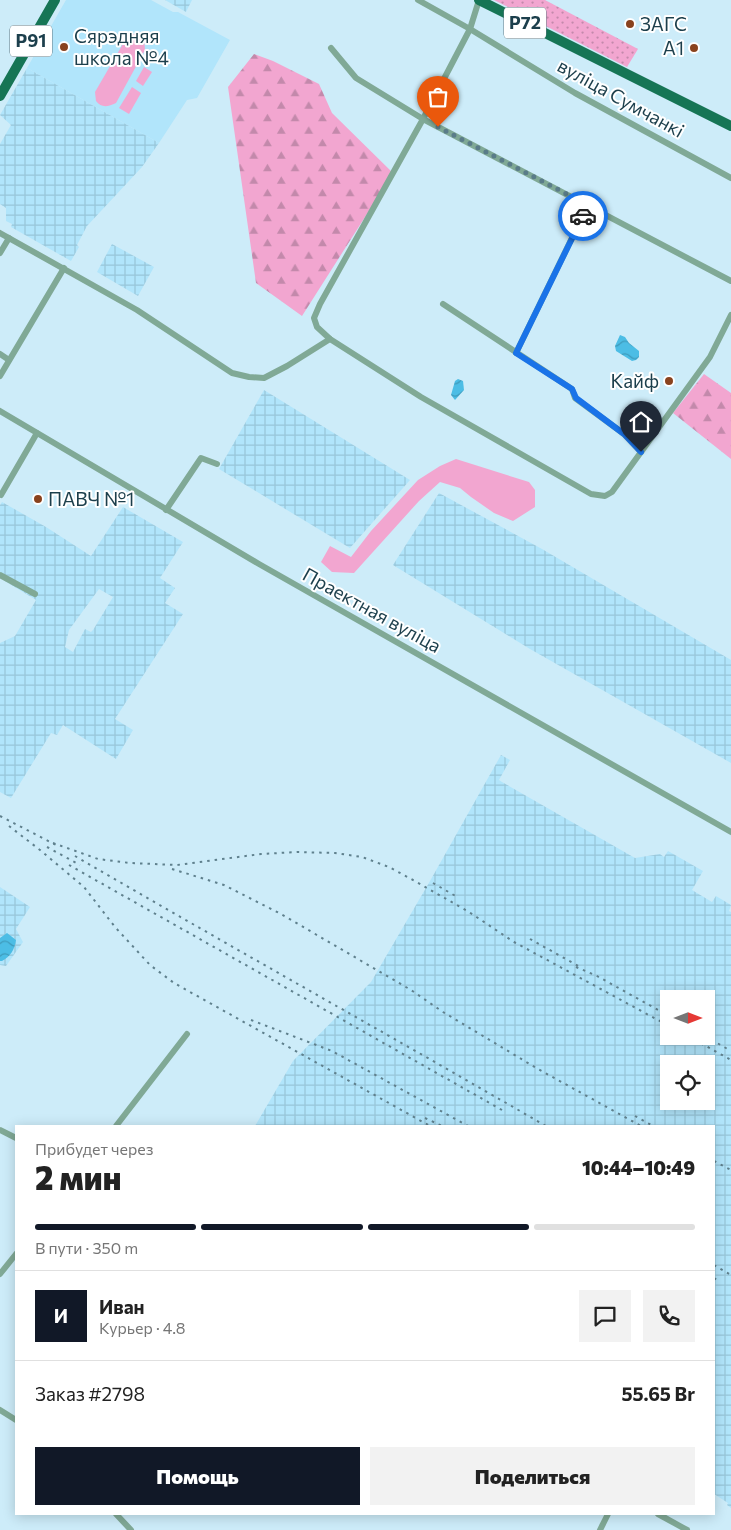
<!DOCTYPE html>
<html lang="ru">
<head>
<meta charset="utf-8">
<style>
	:root { --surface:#fff; --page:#f2f2f2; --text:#222; --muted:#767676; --line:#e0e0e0; --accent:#111827 }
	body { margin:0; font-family:Commissioner,sans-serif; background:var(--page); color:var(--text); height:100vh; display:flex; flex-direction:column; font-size:19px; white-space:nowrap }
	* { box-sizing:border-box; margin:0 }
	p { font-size:16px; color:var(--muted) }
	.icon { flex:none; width:28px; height:28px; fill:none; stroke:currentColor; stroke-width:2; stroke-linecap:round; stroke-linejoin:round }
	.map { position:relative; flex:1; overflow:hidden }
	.drawer { position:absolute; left:15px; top:1125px; width:700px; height:390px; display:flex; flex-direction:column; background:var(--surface); border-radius:0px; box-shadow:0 2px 12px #0003 }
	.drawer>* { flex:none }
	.needle { width:32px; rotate:90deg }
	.buttons { position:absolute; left:660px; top:990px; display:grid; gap:10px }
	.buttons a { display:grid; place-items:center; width:55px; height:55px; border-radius:0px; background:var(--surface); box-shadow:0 2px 12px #0003; font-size:25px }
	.pin { position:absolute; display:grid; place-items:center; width:42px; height:42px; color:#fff; margin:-51px -21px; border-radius:50% 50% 50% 0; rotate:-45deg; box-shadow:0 0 5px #0007 }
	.pin .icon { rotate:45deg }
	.courier { position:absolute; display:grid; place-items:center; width:50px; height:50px; margin:-25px; border:4px solid #1a73e8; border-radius:50%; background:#fff; color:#222; box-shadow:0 1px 6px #0007 }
	.overview em { font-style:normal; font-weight:800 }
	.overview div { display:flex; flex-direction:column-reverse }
	.overview { display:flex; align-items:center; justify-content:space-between; height:85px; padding:0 20px }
	h1 { font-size:32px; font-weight:800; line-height:38px }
	.bar { display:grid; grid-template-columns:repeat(4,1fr); gap:8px 5px; align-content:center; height:60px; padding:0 20px }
	.bar i { height:6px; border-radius:4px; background:var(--line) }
	.bar .current { background:var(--accent) }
	.bar p { grid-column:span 4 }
	.line { display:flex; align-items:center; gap:12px; padding:0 20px; border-top:1px solid var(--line) }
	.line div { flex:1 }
	.round { display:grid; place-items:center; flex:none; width:52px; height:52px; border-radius:0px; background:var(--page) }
	.button { display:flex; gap:10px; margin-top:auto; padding:10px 20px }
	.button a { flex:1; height:58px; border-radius:0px; background:var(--accent); color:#fff; font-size:20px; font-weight:800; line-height:58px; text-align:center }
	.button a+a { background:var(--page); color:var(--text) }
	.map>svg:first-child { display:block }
</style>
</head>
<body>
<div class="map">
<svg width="731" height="1530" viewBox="0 0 731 1530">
	<defs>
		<pattern id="industrial-grid" width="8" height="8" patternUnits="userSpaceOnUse" patternTransform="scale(1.25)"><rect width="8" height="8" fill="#b1e5fb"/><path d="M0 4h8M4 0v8" fill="none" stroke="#98c6d9"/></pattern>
		<pattern id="forest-firs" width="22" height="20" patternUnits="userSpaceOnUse" patternTransform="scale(1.25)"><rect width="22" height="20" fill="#f2a6d0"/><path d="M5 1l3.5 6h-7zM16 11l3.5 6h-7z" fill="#c389ab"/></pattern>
		<pattern id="park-dots" width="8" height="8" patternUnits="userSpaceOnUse" patternTransform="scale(1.25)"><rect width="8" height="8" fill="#f2a6d0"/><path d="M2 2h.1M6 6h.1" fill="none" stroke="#c389ab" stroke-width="1.8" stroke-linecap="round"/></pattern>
		<pattern id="water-waves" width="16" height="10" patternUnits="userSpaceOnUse" patternTransform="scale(1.25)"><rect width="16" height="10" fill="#4cbde5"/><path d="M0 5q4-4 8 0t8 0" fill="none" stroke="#3e9bbc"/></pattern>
	</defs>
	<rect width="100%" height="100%" fill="#cdecf9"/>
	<!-- built -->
	<path fill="#b1e5fb" d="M66 0H151L173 12H178L230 40 197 98 187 100 159 143 27 68Z"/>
	<!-- industrial -->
	<g fill="url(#industrial-grid)" fill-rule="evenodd">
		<path d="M165 0H192L186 12Z"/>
		<path d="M27 68 159 143 142 167 87 226 77 245 79 247 71 261 11 227 12 224 6 221V208L0 204V144L11 125 0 115Z"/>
		<path d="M112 244 154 267 138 296 97 272Z"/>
		<path d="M264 390 410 480 350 548 219 469Z"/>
		<path d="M439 493 542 549 731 660V763L530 649 393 565Z"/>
		<path d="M2 502 46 527 91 556 123 507 183 542 160 578 175 588 165 603 183 614 115 719 133 730 116 759 63 725 57 735 51 733 11 798 0 792V643L15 636 36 600 0 578V505ZM99 589 113 597 93 630 91 632 85 629 73 652 65 647 69 630Z"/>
		<path d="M501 755 510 760 499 780 502 782 635 858 660 854 664 857 668 851 703 871 692 890 712 902 716 896 731 905 729 911 731 912V1508L727 1505 728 1503 714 1494V1126H255L293 1061 371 982 430 881ZM669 999H706V1036H669ZM669 1064H706V1101H669Z"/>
		<path d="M0 887 30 907 16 929 23 942 6 966 0 965Z"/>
	</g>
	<!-- grass -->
	<g fill="#f2a6d0">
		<path d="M131 34H139L144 38 145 50 116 103C108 107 101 108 96 101L95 92 127 37Z"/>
		<path d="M144 67 152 72 143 86 136 81Z"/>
		<path d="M132 87 141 93 129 114 119 108Z"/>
		<path d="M456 459 529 482 535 490V507L513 521 494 513 471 497 460 488 440 482 419 501 354 573 332 572 321 562 330 546 351 557 371 531 418 480 440 466Z"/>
	</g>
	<!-- forest -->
	<g fill="url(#forest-firs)">
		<path d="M254 54 273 61 319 84 332 113 393 173 302 316 256 283 228 87Z"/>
		<path d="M704 374 731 393V459L673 413Z"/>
	</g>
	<!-- park -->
	<path fill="url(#park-dots)" d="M494 0H545L638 49 627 67Z"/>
	<!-- water -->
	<g fill="url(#water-waves)">
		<path d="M620 335 625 337 629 343 639 351V357L636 360 632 361 616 351 615 346Z"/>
		<path d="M458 379 463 381 464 390 455 400 451 395 455 381Z"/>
		<path d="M7 933 16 940C15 949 10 957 2 961H0V938Z"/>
	</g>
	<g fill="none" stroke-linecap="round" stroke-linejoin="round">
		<!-- minor -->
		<g stroke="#80a996" stroke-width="6">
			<path d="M418 0 470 29 575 93 731 178"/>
			<path d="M479 0 470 29 423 119 731 281"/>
			<path d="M331 48 356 78 423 119 320 304 314 318 317 327 330 339 421 397 591 494 605 496 612 492 710 357 731 315"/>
			<path d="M0 233 137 310 232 373 249 377 264 378 287 366 330 339"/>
			<path d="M0 253 9 238"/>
			<path d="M443 304 572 389 575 398 624 434 641 452"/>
			<path d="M516 353 588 205"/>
			<path d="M0 354 9 360"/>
			<path d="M0 376 64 268"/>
			<path d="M0 411 259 564 731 832"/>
			<path d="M1 495 37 433"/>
			<path d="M166 510 201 458 217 464"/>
			<path d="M0 575 35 594"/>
			<path d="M116 1126 187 1034"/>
			<path d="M0 1130 16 1138"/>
			<path d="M0 1274 16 1254"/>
			<path d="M0 1410 16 1420"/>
			<path d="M116 1514 131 1530"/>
			<path d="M658 1514 687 1530"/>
			<path d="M600 1530 608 1514"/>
		</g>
		<!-- primary -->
		<g stroke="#167555" stroke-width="10">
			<path d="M479 0 731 126"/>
			<path d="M0 96 55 0"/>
		</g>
		<!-- rail -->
		<g stroke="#5f808d" stroke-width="2" stroke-dasharray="2.5 5" stroke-linecap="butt">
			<path d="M0 816 58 846"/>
			<path d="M9 826 40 850 84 887 115 927 150 965 174 983 430 1126"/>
			<path d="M53 843 98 859 130 863 177 865 261 854 297 852 335 853 362 857 389 867 413 880 469 912 514 942 669 1026"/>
			<path d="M47 847 80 865"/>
			<path d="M75 856C231 947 389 1035 546 1126"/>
			<path d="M69 865 502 1110"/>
			<path d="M172 869 224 885 281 914 411 990 443 1012 538 1069 641 1126"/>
			<path d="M433 883 459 898"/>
			<path d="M530 939 582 968"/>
			<path d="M576 967 597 976 669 1016"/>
			<path d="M251 1020 332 1051 468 1126"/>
			<path d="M688 1036 731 1060"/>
			<path d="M705 1036 731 1051"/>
			<path d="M635 1116 653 1126"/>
			<path d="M425 1118 442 1126"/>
			<path d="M714 1161 731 1170"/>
			<path d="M714 1265 731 1275"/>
			<path d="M714 1278 719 1281"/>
		</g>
	</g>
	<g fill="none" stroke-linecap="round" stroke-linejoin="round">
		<!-- done -->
		<path stroke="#5a7c89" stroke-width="5" stroke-dasharray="0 9" d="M438 127 588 205 583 216"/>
		<!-- route -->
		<path stroke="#1a73e8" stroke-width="6" d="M583 216 516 353 572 389 576 398 624 434 641 452"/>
	</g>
	<!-- markers -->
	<g fill="#89421e" stroke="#fff" stroke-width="2">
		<circle cx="630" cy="24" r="5"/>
		<circle cx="64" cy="47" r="5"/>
		<circle cx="694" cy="48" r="5"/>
		<circle cx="669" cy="381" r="5"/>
		<circle cx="38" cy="499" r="5"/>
	</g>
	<g text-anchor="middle" stroke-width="4" stroke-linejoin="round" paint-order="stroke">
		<!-- shield labels -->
		<g fill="#fff" stroke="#607982" stroke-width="1">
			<rect x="504" y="7.5" width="42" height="31" rx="4"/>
			<rect x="10" y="25.5" width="42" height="31" rx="4"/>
		</g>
		<g font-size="18" font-weight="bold" fill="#1c3f4c">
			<text x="525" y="29">Р72</text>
			<text x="31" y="47">Р91</text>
		</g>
		<!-- poi labels -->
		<g font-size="19" fill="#1c3f4c" stroke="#fff" text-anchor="start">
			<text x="640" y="31">ЗАГС</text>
			<text x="74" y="43">Сярэдняя<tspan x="74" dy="22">школа №4</tspan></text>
			<text x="684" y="55" text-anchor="end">A1</text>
			<text x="659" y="388" text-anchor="end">Кайф</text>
			<text x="48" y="506">ПАВЧ №1</text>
		</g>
		<!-- street labels -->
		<g font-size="19" fill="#1c3f4c" stroke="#fff">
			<text transform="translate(621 98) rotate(29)" y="7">вуліца Сумчанкі</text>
			<text transform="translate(372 610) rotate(29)" y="7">Праектная вуліца</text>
		</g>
	</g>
</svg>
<div class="buttons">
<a><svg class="needle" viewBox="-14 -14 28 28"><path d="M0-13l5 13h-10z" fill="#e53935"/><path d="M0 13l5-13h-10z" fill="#767676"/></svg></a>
<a><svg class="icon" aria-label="locate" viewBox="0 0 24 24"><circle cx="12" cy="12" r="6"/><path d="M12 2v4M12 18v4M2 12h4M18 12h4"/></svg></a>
</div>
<div class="pin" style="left:438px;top:127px;background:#ea580c"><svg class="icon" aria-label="bag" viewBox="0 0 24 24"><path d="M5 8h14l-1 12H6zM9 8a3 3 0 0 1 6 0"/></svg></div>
<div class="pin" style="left:641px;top:452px;background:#1f2937"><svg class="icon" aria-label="home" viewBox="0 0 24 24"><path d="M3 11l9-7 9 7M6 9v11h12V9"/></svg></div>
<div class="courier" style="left:583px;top:216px"><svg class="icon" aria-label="car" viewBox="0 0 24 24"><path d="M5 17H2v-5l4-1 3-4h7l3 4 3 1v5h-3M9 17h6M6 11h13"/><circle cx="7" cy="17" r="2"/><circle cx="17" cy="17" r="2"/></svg></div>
<section class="drawer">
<div class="overview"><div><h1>2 мин</h1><p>Прибудет через</p></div><em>10:44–10:49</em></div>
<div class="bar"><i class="current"></i><i class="current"></i><i class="current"></i><i></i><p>В пути · 350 m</p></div>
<div class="line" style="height:90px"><b class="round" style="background:var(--accent);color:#fff">И</b><div><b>Иван</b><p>Курьер · 4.8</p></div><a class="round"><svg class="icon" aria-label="chat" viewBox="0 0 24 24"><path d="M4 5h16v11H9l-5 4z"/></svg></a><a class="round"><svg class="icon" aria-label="phone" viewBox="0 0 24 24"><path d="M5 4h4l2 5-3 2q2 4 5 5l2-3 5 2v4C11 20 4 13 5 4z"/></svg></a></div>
<div class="line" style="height:65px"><div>Заказ #2798</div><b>55.65 Br</b></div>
<div class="button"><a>Помощь</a><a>Поделиться</a></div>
</section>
</div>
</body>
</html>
